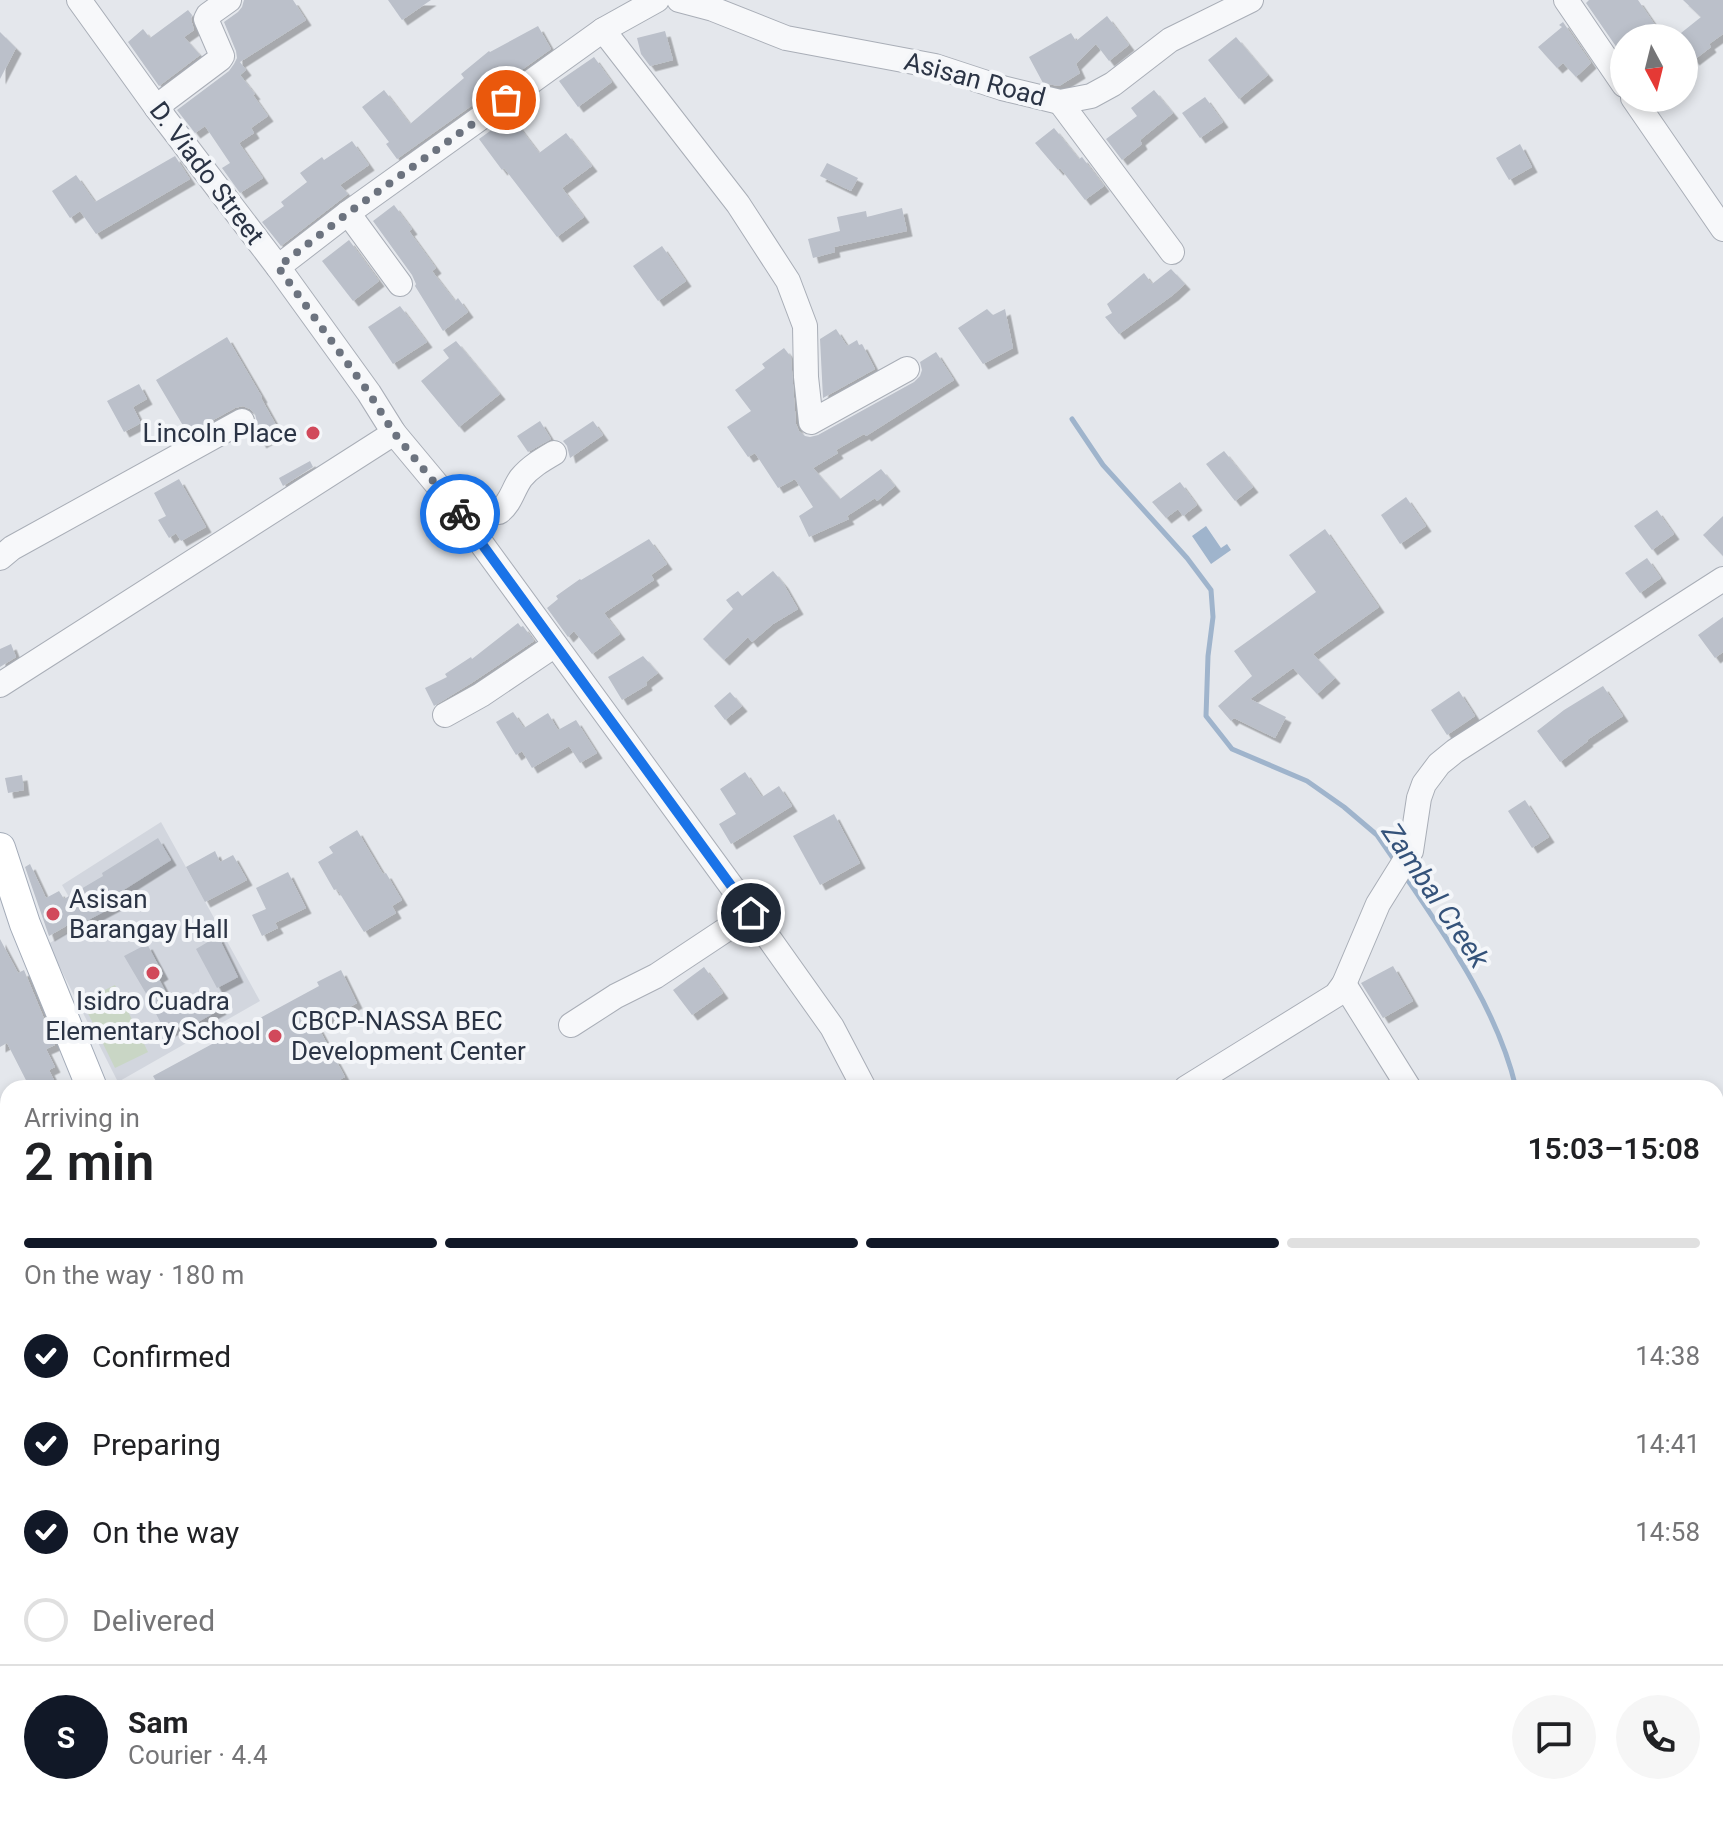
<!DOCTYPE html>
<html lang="en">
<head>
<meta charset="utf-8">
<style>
	:root { --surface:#fff; --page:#f6f6f6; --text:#202124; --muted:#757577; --line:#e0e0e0; --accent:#111827 }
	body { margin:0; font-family:Roboto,sans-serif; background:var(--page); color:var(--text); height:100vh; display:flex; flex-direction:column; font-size:30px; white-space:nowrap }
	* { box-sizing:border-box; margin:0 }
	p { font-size:26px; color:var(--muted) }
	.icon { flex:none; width:44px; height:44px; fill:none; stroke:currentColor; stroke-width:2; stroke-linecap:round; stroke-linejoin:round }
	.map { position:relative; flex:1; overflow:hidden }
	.drawer { position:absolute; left:0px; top:1080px; width:1724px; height:744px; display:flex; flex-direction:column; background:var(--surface); border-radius:24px 24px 0 0; box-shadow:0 4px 12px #0003 }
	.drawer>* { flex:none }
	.needle { width:52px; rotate:173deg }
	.buttons { position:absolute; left:1610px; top:24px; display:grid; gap:16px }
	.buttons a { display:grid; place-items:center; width:88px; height:88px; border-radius:50%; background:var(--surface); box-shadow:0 4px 12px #0003; font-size:40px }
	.pin { position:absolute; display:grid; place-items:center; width:68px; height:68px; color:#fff; margin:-34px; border:4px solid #fff; border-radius:50%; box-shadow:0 2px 8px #0007 }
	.courier { position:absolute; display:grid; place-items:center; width:80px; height:80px; margin:-40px; border:6px solid #1a73e8; border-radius:50%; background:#fff; color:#222; box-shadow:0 2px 10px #0007 }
	.head em { font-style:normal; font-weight:600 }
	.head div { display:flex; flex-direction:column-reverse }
	.head { display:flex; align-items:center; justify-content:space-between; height:136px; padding:0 24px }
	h1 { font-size:52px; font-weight:600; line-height:60px }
	.bar { display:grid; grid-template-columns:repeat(4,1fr); gap:12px 8px; align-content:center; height:96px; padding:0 24px }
	.bar i { height:10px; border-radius:6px; background:var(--line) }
	.bar .active { background:var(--accent) }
	.bar p { grid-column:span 4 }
	.line { display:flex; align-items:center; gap:20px; padding:0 24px; border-top:2px solid var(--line) }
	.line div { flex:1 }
	.round { display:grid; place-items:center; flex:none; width:84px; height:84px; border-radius:42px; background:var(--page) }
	ol { padding:0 24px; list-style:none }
	li { display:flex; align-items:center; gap:24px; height:88px }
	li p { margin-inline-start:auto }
	li .icon { padding:8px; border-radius:50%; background:var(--accent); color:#fff; stroke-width:4 }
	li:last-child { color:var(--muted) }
	li i { width:44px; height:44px; border:4px solid var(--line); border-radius:50% }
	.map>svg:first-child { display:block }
</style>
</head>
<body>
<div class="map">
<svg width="1723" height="1824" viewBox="0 0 1723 1824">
	<defs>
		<filter id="shadow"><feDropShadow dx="5.5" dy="5.5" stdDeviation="0" flood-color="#0004"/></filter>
	</defs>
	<rect width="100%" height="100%" fill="#e4e7ec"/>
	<!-- built -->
	<path fill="#d2d6de" d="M161 822 260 1001 118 1082 48 944 84 923 62 885Z"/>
	<!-- green -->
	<path fill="#c9d6c5" d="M115 985 148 1052 115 1068 82 1001Z"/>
	<!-- water -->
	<path fill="#9fb4cc" d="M1206 526 1221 548 1227 544 1231 550 1211 564 1192 536Z"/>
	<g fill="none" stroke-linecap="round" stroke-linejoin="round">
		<!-- stream -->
		<g stroke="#9fb4cc" stroke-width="5">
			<path d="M1072 419 1103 465 1187 558 1211 590 1213 617 1208 656 1206 716 1232 749 1307 781 1344 807 1377 835 1395 861"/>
			<path d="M1405 876C1449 941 1498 1011 1516 1088"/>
			<path d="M1716 1468 1723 1472"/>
		</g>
	</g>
	<!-- building -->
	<g fill="#bbc0ca" filter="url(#shadow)">
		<path d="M244 0H293L306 20 240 62 246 70 240 75 255 94 253 95 268 116 251 128 254 133 239 143 263 178 240 193 222 168 230 163 205 126 195 133 177 110 229 71 234 64 237 58 236 51 224 22 238 12 242 7Z"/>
		<path d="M388 0H431L402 20Z"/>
		<path d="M1589 0H1638L1664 38H1624V58L1586 3Z"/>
		<path d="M1683 0H1723V34L1709 44 1711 47 1694 60 1684 47V38L1676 37 1701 17Z"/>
		<path d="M188 10 192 15 191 19 194 30 184 37 200 55 159 86 128 42 143 29 150 38Z"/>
		<path d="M1107 16 1129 45 1109 61 1096 44 1076 64 1080 73 1059 86 1043 83 1029 57 1071 33 1076 41Z"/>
		<path d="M1563 22 1591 63 1576 77 1563 63 1557 68 1538 47 1562 27 1559 25Z"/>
		<path d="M538 26 551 49 397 159 386 144 389 142 362 107 384 90 410 124 464 78 461 74 489 51 490 52Z"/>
		<path d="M665 31 673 60 650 66 641 54 637 38Z"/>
		<path d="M0 32 16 48 0 79Z"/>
		<path d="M1236 37 1268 75 1239 99 1208 60Z"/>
		<path d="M594 57 612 82 578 107 559 81Z"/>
		<path d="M1154 90 1173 113 1140 140 1142 144 1122 160 1106 139 1137 116 1131 108Z"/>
		<path d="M1205 97 1223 122 1200 138 1182 113Z"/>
		<path d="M511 116 539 153 566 133 592 166 562 188 584 217 557 237 504 168 502 170 479 139Z"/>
		<path d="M1054 128 1079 159 1082 157 1104 186 1085 200 1060 168 1058 170 1035 143Z"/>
		<path d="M352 141 369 165 340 185 348 194 281 246 262 222 284 206 281 202 307 182 300 173 322 157 324 160Z"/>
		<path d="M1520 144 1532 167 1509 180 1496 158Z"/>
		<path d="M175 156 190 179 96 234 80 211 70 218 52 191 76 175 95 202Z"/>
		<path d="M827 163 858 178 851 191 820 176Z"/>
		<path d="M394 205 412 229 409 231 436 268 432 271 455 301 458 298 468 312 443 331 415 286 416 284 412 275 373 221Z"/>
		<path d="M902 208 907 231 834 247 835 252 813 258 808 239 840 231 837 217 866 211 867 217Z"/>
		<path d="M349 240 379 281 353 301 322 261Z"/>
		<path d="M662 246 686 281 658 301 633 266Z"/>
		<path d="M1171 269 1185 284 1173 295 1119 334 1105 317 1112 313 1107 304 1144 273 1152 284Z"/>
		<path d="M400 306 427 342 393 364 368 327Z"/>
		<path d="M987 309 993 315 1005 309 1013 348 983 364 958 328Z"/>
		<path d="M836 329 847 346 857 340 859 345 862 344 875 369 823 398 820 339Z"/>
		<path d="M227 337 262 397 261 398 280 432 261 443 254 430 257 422 255 414 250 409 243 406 235 408 188 434 156 380Z"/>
		<path d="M456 341 500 394 459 427 421 381 449 358 443 350Z"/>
		<path d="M784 348 791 357 796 424 799 431 805 436 810 437 818 435 914 382 920 376 922 370 920 362 936 352 954 380 866 436 864 434 836 450 838 453 813 468 840 499 881 469 895 486 877 501 875 498 847 516 849 519 809 537 799 516 813 507 795 479 778 488 755 453 748 457 727 427 751 411 735 390 765 368 762 364Z"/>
		<path d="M139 384 147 399 133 407 141 423 124 432 107 401Z"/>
		<path d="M540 421 551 439 528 452 517 436Z"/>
		<path d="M593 421 603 435 570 458 567 446 563 441Z"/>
		<path d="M1224 451 1253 487 1235 501 1206 464Z"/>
		<path d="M310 461 313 467 283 486 279 478Z"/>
		<path d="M179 479 206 527 181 541 176 533 169 538 158 520 166 516 154 493Z"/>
		<path d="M1180 482 1197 505 1183 516 1178 509 1166 518 1152 502Z"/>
		<path d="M1406 497 1426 526 1400 544 1381 515Z"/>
		<path d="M1657 510 1674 534 1652 550 1634 526Z"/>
		<path d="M1723 516V556L1703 535Z"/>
		<path d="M1325 529 1379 607 1313 654 1335 678 1317 694 1293 668 1250 699 1286 717 1275 738 1234 718 1231 721 1218 706 1252 676 1234 651 1316 592 1289 555Z"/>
		<path d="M649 539 667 564 651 575 654 580 604 613 620 634 592 654 574 631 568 637 547 608 558 599 556 596 580 579 581 580Z"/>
		<path d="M1647 558 1661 578 1640 593 1625 573Z"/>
		<path d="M773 571 783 583 798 609 773 624 752 642 748 637 724 660 703 639 733 609 726 600 738 591 742 596Z"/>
		<path d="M1723 617V652L1715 658 1698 635Z"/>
		<path d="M518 623 521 627 523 626 534 641 473 682 434 706 425 688 447 677 445 674 471 657 472 659Z"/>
		<path d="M11 644 16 657 0 667V649Z"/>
		<path d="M643 656 658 673 646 682 647 685 622 700 608 677Z"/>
		<path d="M1603 686 1623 716 1587 740 1588 741 1560 762 1537 731 1564 710Z"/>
		<path d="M1459 691 1475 716 1447 735 1431 710Z"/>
		<path d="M730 692 742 706 725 720 714 706Z"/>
		<path d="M513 712 524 728 548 713 558 730 576 720 597 753 580 763 569 746 532 768 522 751 516 755 496 722Z"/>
		<path d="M745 772 762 797 779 786 792 806 731 844 719 824 736 814 720 789Z"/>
		<path d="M22 775 24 790 8 793 5 778Z"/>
		<path d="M1525 800 1549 837 1532 848 1508 811Z"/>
		<path d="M834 814 860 863 820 885 793 836Z"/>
		<path d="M357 830 383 874 386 873 402 900 392 906 396 913 364 932 337 889 334 890 318 862 333 853 329 847Z"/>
		<path d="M158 838 171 860 114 896 118 904 81 924 78 919 49 936 25 867 30 864 46 898 59 891 64 899 103 876 102 873Z"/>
		<path d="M215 851 220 862 233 855 247 880 205 902 186 867Z"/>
		<path d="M288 872 306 908 275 923 278 928 262 936 252 915 266 909 256 888Z"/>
		<path d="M218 936 238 977 217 988 196 949Z"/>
		<path d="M0 939 18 973 24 970 55 1045 46 1049 55 1067 49 1070 58 1088H30L7 1043 0 1047Z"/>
		<path d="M147 944 163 974 158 977 174 1008 208 988 221 1009 198 1022 196 1018 166 1033 153 1008 154 1007 124 956Z"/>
		<path d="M1393 966 1413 1001 1383 1018 1361 983Z"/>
		<path d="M704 967 723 993 692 1015 673 990Z"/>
		<path d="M341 970 357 1003 317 1025 345 1077 324 1088H160L153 1076 319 986 317 982Z"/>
	</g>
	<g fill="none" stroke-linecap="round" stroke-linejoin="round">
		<defs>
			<g id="minor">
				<path d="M79 0 156 107 278 267 369 393 394 433 449 499 751 913 832 1027 864 1088"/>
				<path d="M679 0 713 9 786 38 935 66 1002 88 1060 102 1091 96 1113 84 1170 40 1251 0"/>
				<path d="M1566 0 1624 85"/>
				<path d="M603 30 738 204 788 281 805 326 806 377 811 422 907 369"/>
				<path d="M1633 98 1723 229"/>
				<path d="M1060 102 1172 252"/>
				<path d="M156 107 220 59 222 56 206 19 208 15 229 0"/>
				<path d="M348 213 400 284"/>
				<path d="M278 267 348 213 603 30 657 0"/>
				<path d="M449 499C480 495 475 505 499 512 511 503 513 489 521 478 530 467 542 460 554 453"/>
				<path d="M0 558 12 548 242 421"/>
				<path d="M0 685 394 433"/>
				<path d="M445 715 481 695 555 645"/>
				<path d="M1344 984 1409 1088"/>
				<path d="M571 1025 616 996 656 976 751 913"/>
				<path d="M1186 1088 1336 995 1344 984 1378 904 1411 851 1419 798 1424 784 1439 764 1455 751 1723 579"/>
				<path d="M0 1231 8 1227"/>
				<path d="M1716 1496 1723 1502"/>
				<path d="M1716 1652 1723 1649"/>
			</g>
			<g id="major">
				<path d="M0 848 25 924 92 1088"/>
				<path d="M1026 1816 1031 1824"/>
			</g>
		</defs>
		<!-- minor casing -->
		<use href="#minor" stroke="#a9aeb7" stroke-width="26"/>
		<!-- major casing -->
		<use href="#major" stroke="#a3abb8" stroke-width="32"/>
		<!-- minor -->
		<use href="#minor" stroke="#f7f8fa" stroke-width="24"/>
		<!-- major -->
		<use href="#major" stroke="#fff" stroke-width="30"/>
	</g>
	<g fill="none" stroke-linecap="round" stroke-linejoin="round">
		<!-- done -->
		<path stroke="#6c737f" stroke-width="8" stroke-dasharray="0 14.4" d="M460 514 394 433 369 393 278 267 348 213 506 100"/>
		<!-- route -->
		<path stroke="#1a73e8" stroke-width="10" d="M460 514 751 913"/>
	</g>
	<!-- markers -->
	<g fill="#d1495b" stroke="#f4f6f9" stroke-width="3">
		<circle cx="313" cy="433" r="8"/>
		<circle cx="53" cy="914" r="8"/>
		<circle cx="153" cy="973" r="8"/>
		<circle cx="275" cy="1036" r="8"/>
	</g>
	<g text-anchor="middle" stroke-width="8" stroke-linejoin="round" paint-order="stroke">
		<!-- street labels -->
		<g font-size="26" fill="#2b3445" stroke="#f4f6f9">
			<text transform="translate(975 79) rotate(15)" y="9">Asisan Road</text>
			<text transform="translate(207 173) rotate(53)" y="9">D. Viado Street</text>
		</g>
		<!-- poi labels -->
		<g font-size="26" fill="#2b3445" stroke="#f4f6f9" text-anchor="start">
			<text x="297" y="442" text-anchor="end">Lincoln Place</text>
			<text x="69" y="908">Asisan<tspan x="69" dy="30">Barangay Hall</tspan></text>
			<text x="153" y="1010" text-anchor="middle">Isidro Cuadra<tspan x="153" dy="30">Elementary School</tspan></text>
			<text x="291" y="1030">CBCP-NASSA BEC<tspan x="291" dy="30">Development Center</tspan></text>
		</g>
		<!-- water labels -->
		<g font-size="28" font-style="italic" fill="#34527a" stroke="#f4f6f9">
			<text transform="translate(1436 895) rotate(56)" y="10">Zambal Creek</text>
		</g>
	</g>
</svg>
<div class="buttons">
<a><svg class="needle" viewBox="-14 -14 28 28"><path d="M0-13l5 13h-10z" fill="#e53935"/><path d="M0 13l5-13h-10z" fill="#757577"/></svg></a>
</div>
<div class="pin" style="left:506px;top:100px;background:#ea580c"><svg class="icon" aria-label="bag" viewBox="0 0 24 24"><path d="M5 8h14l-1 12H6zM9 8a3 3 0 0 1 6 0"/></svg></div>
<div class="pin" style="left:751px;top:913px;background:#1f2937"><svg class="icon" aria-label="home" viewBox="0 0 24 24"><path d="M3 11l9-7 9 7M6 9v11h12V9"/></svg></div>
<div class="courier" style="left:460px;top:514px"><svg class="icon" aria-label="bike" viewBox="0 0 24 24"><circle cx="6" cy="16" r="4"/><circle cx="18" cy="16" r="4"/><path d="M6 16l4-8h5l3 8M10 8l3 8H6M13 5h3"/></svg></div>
<section class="drawer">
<div class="head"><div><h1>2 min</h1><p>Arriving in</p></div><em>15:03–15:08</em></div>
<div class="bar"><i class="active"></i><i class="active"></i><i class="active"></i><i></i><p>On the way · 180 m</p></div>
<ol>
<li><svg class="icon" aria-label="check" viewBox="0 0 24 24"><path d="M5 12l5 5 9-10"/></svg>Confirmed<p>14:38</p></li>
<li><svg class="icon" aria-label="check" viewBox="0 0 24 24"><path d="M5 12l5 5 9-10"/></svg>Preparing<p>14:41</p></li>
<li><svg class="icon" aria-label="check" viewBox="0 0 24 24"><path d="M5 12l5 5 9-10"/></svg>On the way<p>14:58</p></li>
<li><i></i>Delivered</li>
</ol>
<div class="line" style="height:144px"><b class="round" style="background:var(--accent);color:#fff">S</b><div><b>Sam</b><p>Courier · 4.4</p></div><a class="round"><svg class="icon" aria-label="chat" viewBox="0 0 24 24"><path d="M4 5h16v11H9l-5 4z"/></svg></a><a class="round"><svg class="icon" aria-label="phone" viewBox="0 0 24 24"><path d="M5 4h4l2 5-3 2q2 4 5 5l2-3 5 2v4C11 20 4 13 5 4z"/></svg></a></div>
</section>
</div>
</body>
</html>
